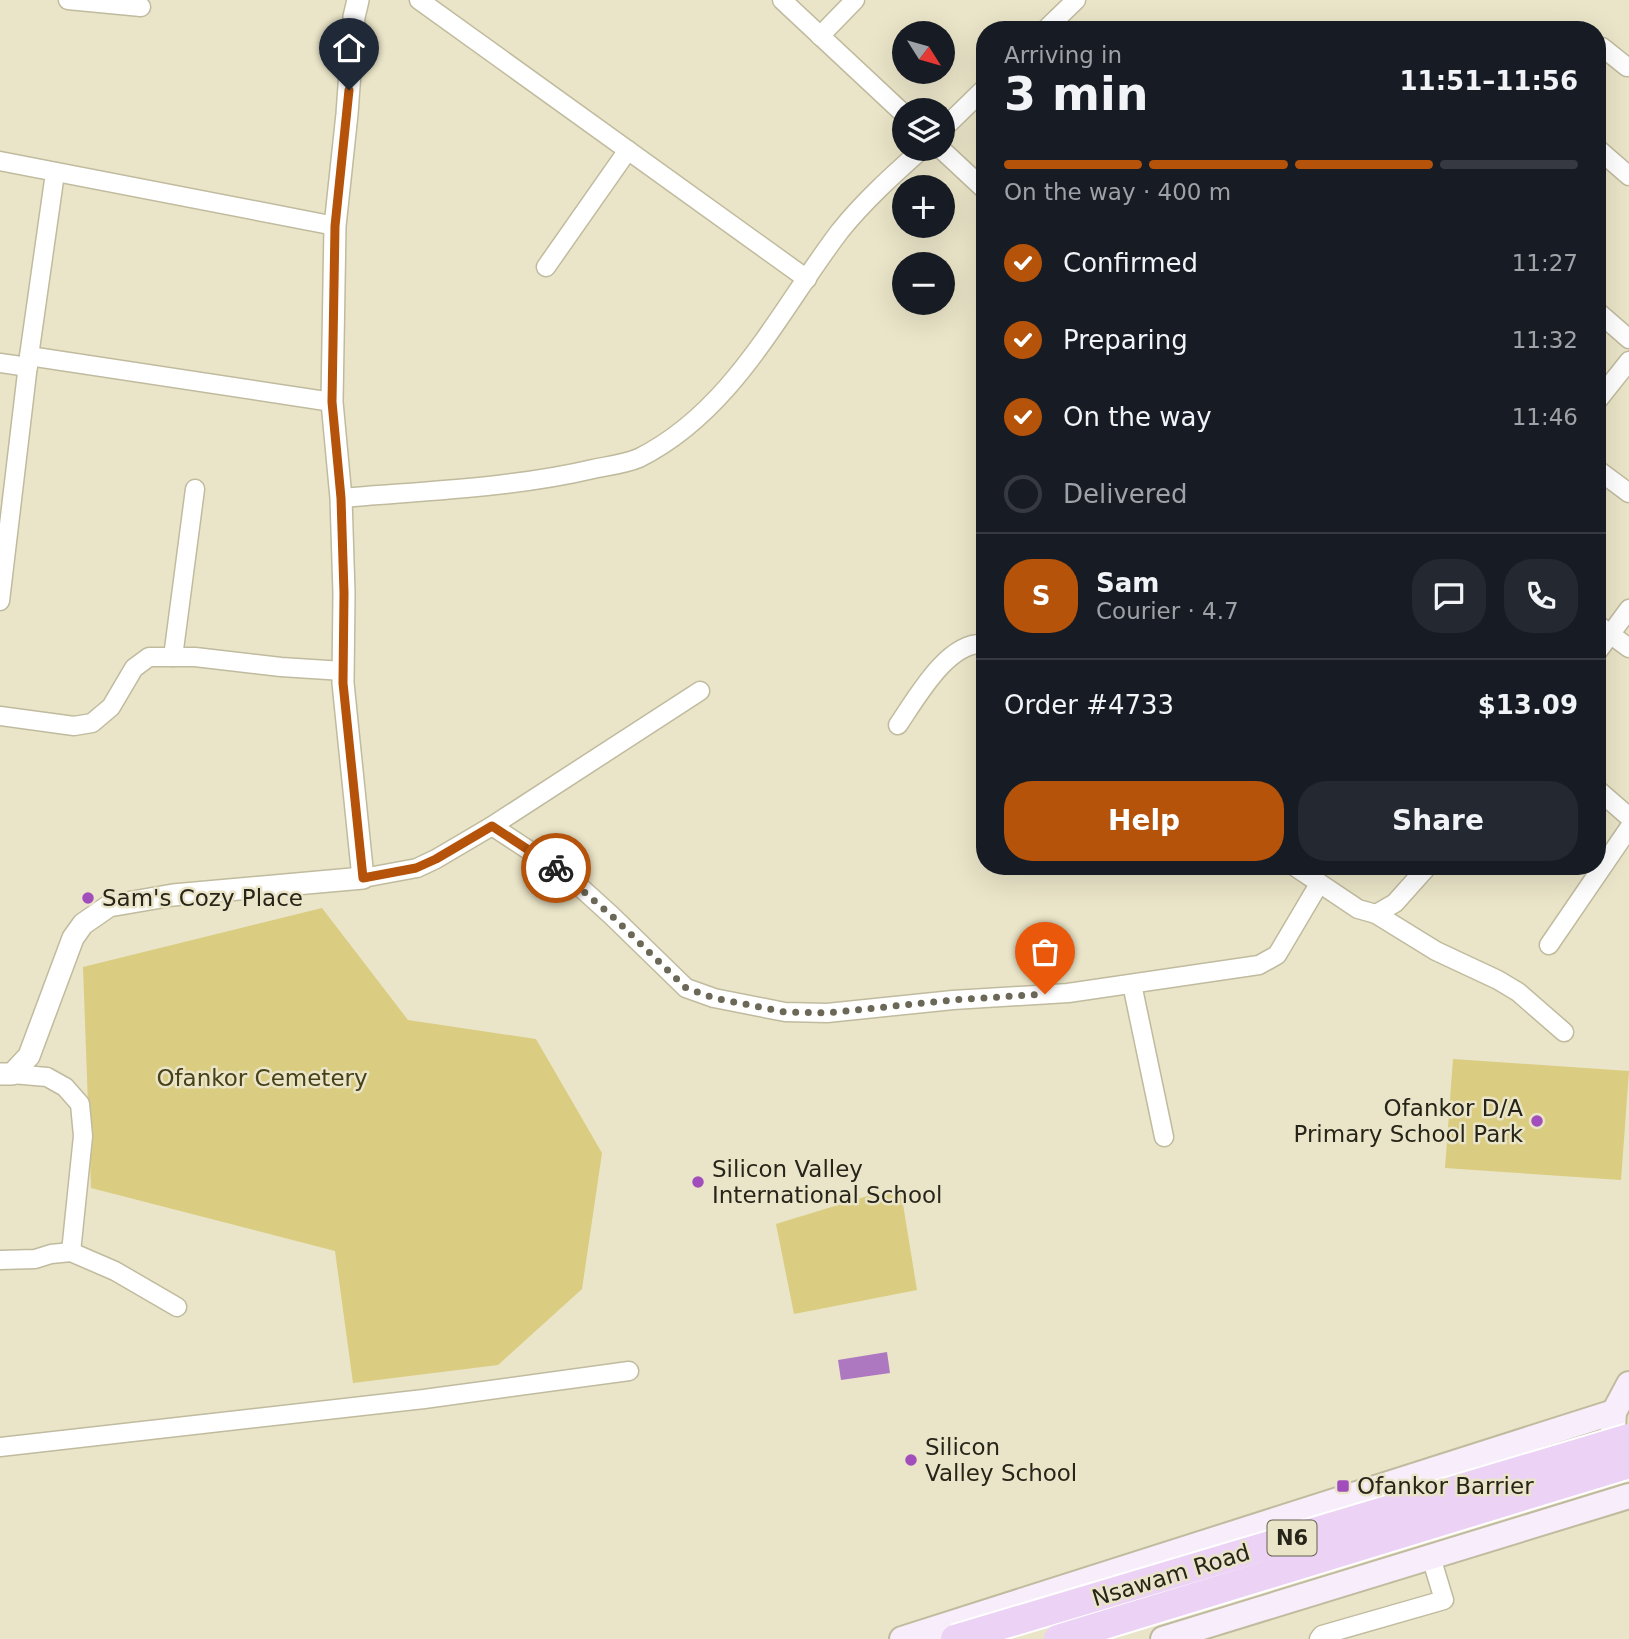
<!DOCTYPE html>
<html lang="en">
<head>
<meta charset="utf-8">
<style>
	:root { --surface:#171b24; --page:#242831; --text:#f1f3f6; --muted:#9ea1a6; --line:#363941; --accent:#b45309 }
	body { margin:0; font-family:"DejaVu Sans",sans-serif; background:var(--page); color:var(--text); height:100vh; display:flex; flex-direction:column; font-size:26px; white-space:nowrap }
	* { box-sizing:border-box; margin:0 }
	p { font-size:23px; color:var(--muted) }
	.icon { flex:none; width:38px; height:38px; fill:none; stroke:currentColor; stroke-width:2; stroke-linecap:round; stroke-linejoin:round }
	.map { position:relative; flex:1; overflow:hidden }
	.panel { position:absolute; left:976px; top:21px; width:630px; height:854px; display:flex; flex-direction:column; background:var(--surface); border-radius:28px; box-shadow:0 7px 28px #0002 }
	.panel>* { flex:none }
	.needle { width:46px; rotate:127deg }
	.fabs { position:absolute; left:892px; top:21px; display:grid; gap:14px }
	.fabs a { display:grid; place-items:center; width:63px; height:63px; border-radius:50%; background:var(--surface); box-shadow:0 7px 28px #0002; font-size:35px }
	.pin { position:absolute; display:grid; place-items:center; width:60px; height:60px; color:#fff; margin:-72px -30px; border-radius:50% 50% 50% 0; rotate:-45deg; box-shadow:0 0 7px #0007 }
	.pin .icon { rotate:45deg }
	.courier { position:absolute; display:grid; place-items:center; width:70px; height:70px; margin:-35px; border:5px solid #b45309; border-radius:50%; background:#fff; color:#222; box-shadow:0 2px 9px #0007 }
	.summary em { font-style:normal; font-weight:800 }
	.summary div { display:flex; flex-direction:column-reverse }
	.summary { display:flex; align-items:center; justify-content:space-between; height:119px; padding:0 28px }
	h1 { font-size:46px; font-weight:800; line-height:52px }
	.bar { display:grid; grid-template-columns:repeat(4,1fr); gap:10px 7px; align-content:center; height:84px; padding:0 28px }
	.bar i { height:9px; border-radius:5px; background:var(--line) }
	.bar .on { background:var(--accent) }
	.bar p { grid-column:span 4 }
	.line { display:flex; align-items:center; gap:18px; padding:0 28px; border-top:2px solid var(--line) }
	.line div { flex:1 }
	.round { display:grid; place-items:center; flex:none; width:74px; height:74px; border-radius:28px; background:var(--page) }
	ol { padding:0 28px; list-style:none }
	li { display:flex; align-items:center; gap:21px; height:77px }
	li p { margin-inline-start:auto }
	li .icon { padding:7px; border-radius:50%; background:var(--accent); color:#fff; stroke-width:4 }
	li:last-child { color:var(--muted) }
	li i { width:38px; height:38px; border:4px solid var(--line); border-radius:50% }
	.cta { display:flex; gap:14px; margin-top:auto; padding:14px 28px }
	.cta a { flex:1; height:80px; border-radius:28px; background:var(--accent); color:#fff; font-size:28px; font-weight:800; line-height:80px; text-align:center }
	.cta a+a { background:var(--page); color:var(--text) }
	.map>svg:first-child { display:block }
</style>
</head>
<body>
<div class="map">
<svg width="1629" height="1639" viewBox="0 0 1629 1639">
	<rect width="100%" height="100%" fill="#eae5c8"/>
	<!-- green -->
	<g fill="#dacc81">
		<path d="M322 908 408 1020 536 1039 602 1153 582 1289 498 1365 353 1383 335 1251 91 1188 83 967Z"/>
		<path d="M1453 1059 1629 1071 1621 1180 1445 1168Z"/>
		<path d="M900 1186 917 1290 794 1314 776 1224Z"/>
	</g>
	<!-- water -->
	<path fill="#ae78c1" d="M887 1352 890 1373 841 1380 838 1360Z"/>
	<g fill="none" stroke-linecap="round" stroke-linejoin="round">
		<defs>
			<g id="minor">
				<path d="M68 0 141 7"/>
				<path d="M419 0 807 279"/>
				<path d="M782 0 905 115"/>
				<path d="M1045 30 1076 0"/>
				<path d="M820 36 855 0"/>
				<path d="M1598 47H1602L1627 67"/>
				<path d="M943 129 985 88"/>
				<path d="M941 149 985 190"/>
				<path d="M1598 149 1629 176"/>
				<path d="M0 161 335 226"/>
				<path d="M546 267 628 150"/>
				<path d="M1598 312 1629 339"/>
				<path d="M29 356 332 402"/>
				<path d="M0 363 28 367"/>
				<path d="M1598 400 1629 361"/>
				<path d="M1598 470 1629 493"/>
				<path d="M341 498C422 491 513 488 593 469 607 466 625 464 639 458 733 411 779 311 840 231 864 201 894 174 922 149"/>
				<path d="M0 601 29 356 55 173"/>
				<path d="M1598 625 1629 648"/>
				<path d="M1598 651 1629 609"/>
				<path d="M173 657 195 489"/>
				<path d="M0 716 74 726 92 723 111 707 134 668 149 657H195L281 667 343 671"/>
				<path d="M898 725C916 699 948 640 985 644"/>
				<path d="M1598 790 1629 817"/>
				<path d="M492 826 568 876 611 915 686 988 714 998 785 1012 827 1013 953 1000 1068 993 1259 965 1277 955 1319 884"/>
				<path d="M1294 866 1358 909 1376 914 1395 903 1428 866"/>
				<path d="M363 878 417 868 436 859 492 826 700 691"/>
				<path d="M1376 914 1436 951 1498 980 1518 992 1564 1032"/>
				<path d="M1549 945 1629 828"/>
				<path d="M1132 984 1164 1137"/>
				<path d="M12 1074 47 1077 65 1087 80 1104 83 1136 71 1252"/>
				<path d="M0 1260 35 1259 51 1254 71 1252 115 1271 177 1307"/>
				<path d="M0 1447 424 1399 629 1371"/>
				<path d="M1319 1639 1322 1635 1444 1600 1431 1557"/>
			</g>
			<path id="tertiary" d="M0 1074H12L29 1056 73 938 83 924 109 906 173 895 363 878 343 683 344 593 341 498 332 402 335 226 347 114 354 17 358 0"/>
			<g id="secondary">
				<path d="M1613 1429 1614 1412 1629 1384"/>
				<path d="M902 1639 1614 1412"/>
				<path d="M1163 1639 1629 1496"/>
			</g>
		</defs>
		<!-- minor casing -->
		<use href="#minor" stroke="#c0bb9e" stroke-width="21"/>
		<!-- tertiary casing -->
		<use href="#tertiary" stroke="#c0bb9e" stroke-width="24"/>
		<!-- secondary casing -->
		<use href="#secondary" stroke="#c0bb9e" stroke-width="28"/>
		<!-- minor -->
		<use href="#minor" stroke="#fff" stroke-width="18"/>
		<!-- tertiary -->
		<use href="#tertiary" stroke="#fff" stroke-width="21"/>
		<!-- secondary -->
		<use href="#secondary" stroke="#f8eefb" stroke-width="24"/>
		<defs>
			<g id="trunk-bridge">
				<path d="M955 1639 1629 1438"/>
				<path d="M1058 1639 1629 1464"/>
			</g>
		</defs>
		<!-- trunk-bridge casing -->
		<use href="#trunk-bridge" stroke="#fff" stroke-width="32" stroke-linecap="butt"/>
		<!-- trunk-bridge -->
		<use href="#trunk-bridge" stroke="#ecd2f4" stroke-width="28"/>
	</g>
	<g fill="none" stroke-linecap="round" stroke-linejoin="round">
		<!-- done -->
		<path stroke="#6b6857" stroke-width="7" stroke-dasharray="0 12.6" d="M556 868 611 915 686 988 714 998 785 1012 827 1013 953 1000 1045 994"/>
		<!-- route -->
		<path stroke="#b45309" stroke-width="9" d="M349 90 335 226 332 402 341 498 344 593 343 683 363 878 416 868 436 859 492 826 556 868"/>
	</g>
	<!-- markers -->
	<g fill="#a14ebc" stroke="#eae5c8" stroke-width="2.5">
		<circle cx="88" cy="898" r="7"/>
		<circle cx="1537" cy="1121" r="7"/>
		<circle cx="698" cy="1182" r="7"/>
		<circle cx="911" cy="1460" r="7"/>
		<rect x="1336" y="1479" width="14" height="14" rx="3.5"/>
	</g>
	<g text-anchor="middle" stroke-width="5" stroke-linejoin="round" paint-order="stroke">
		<!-- shield labels -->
		<rect fill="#eae5c8" stroke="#625f4e" stroke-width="2" x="1267.5" y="1520.5" width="49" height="35" rx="5"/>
		<g font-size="21" font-weight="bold" fill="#27251a">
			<text x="1292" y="1545">N6</text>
		</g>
		<!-- poi labels -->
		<g font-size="23" fill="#27251a" stroke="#eae5c8" text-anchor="start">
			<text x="102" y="906">Sam's Cozy Place</text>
			<text x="1523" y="1116" text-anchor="end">Ofankor D/A<tspan x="1523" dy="26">Primary School Park</tspan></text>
			<text x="712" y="1177">Silicon Valley<tspan x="712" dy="26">International School</tspan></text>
			<text x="925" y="1455">Silicon<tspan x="925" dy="26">Valley School</tspan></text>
			<text x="1357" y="1494">Ofankor Barrier</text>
		</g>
		<!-- park labels -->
		<g font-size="23" fill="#484017" stroke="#eae5c8">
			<text x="262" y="1086">Ofankor Cemetery</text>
		</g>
		<!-- street labels -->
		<g font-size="23" fill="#27251a" stroke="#eae5c8">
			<text transform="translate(1171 1575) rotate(-17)" y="8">Nsawam Road</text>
		</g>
	</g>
</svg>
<div class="fabs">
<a><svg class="needle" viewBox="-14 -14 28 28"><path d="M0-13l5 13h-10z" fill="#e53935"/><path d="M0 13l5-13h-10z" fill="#9ea1a6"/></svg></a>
<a><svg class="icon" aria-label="layers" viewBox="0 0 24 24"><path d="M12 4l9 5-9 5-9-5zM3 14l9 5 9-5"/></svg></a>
<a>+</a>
<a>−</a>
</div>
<div class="pin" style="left:1045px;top:994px;background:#ea580c"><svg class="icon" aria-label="bag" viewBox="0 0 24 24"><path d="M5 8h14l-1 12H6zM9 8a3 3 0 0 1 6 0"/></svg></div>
<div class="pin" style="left:349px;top:90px;background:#1f2937"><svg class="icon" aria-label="home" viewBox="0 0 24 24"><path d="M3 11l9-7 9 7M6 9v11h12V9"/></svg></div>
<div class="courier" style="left:556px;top:868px"><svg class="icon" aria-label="bike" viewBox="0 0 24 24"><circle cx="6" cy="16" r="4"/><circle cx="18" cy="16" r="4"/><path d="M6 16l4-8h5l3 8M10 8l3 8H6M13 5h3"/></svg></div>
<section class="panel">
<div class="summary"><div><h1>3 min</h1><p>Arriving in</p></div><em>11:51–11:56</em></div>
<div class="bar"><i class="on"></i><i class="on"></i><i class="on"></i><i></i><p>On the way · 400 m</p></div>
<ol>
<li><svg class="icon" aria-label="check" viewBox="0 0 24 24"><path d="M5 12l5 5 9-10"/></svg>Confirmed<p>11:27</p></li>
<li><svg class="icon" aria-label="check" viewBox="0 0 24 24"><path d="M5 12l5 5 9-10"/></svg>Preparing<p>11:32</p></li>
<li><svg class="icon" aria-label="check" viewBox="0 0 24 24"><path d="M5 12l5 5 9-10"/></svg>On the way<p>11:46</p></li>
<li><i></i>Delivered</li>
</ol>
<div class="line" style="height:126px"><b class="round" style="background:var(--accent);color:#fff">S</b><div><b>Sam</b><p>Courier · 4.7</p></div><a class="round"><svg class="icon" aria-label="chat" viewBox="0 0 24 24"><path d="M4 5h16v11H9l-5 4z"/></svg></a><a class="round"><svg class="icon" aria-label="phone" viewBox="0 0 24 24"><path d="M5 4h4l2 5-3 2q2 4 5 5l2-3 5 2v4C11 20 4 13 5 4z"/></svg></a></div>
<div class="line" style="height:91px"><div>Order #4733</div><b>$13.09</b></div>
<div class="cta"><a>Help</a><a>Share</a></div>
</section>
</div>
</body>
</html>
